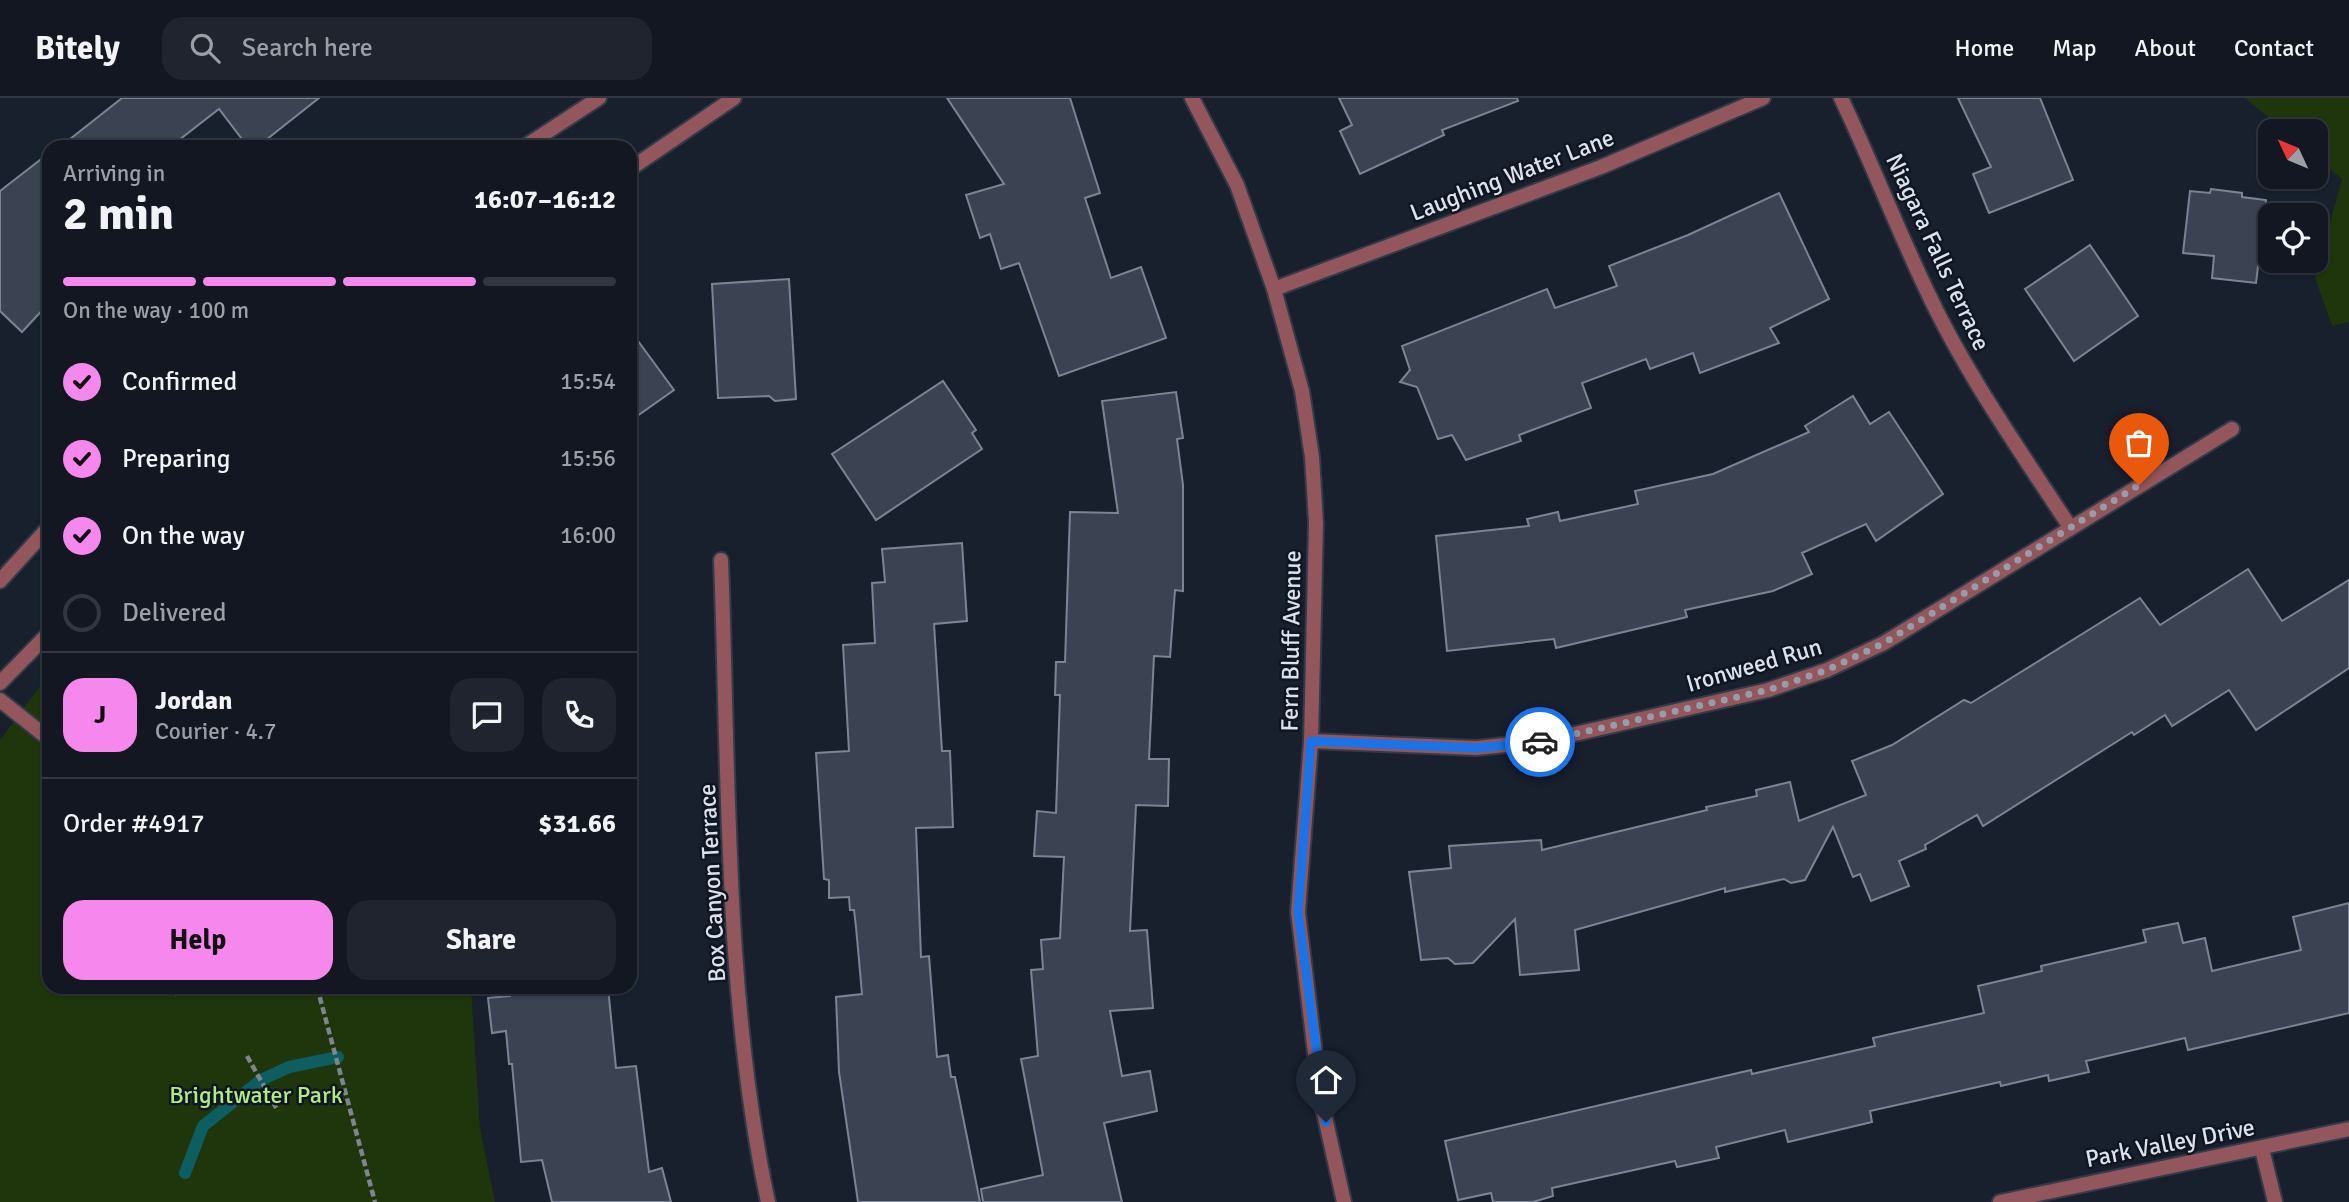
<!DOCTYPE html>
<html lang="en">
<head>
<meta charset="utf-8">
<style>
	:root { --surface:#121722; --page:#1f242f; --text:#f1f3f6; --muted:#9c9fa5; --line:#313640; --accent:#f688ed }
	body { margin:0; font-family:Signika,sans-serif; background:var(--page); color:var(--text); height:100vh; display:flex; flex-direction:column; font-size:26px; white-space:nowrap }
	* { box-sizing:border-box; margin:0 }
	p { font-size:23px; color:var(--muted) }
	.icon { flex:none; width:38px; height:38px; fill:none; stroke:currentColor; stroke-width:2; stroke-linecap:round; stroke-linejoin:round }
	.map { position:relative; flex:1; overflow:hidden }
	.details { position:absolute; left:42px; top:42px; width:595px; height:854px; display:flex; flex-direction:column; background:var(--surface); border-radius:21px; box-shadow:0 2px 5px #0004,0 0 0 2px var(--line) }
	.details>* { flex:none }
	.needle { width:46px; rotate:314deg }
	.buttons { position:absolute; left:2258px; top:21px; display:grid; gap:14px }
	.buttons a { display:grid; place-items:center; width:70px; height:70px; border-radius:14px; background:var(--surface); box-shadow:0 2px 5px #0004,0 0 0 2px var(--line); font-size:35px }
	.pin { position:absolute; display:grid; place-items:center; width:60px; height:60px; color:#fff; margin:-72px -30px; border-radius:50% 50% 50% 0; rotate:-45deg; box-shadow:0 0 7px #0007 }
	.pin .icon { rotate:45deg }
	.courier { position:absolute; display:grid; place-items:center; width:70px; height:70px; margin:-35px; border:5px solid #1a73e8; border-radius:50%; background:#fff; color:#222; box-shadow:0 2px 9px #0007 }
	.headline em { font-style:normal; font-weight:700 }
	.headline div { display:flex; flex-direction:column-reverse }
	.headline { display:flex; align-items:center; justify-content:space-between; height:119px; padding:0 21px }
	h1 { font-size:46px; font-weight:700; line-height:52px }
	.bar { display:grid; grid-template-columns:repeat(4,1fr); gap:10px 7px; align-content:center; height:84px; padding:0 21px }
	.bar i { height:9px; border-radius:5px; background:var(--line) }
	.bar .current { background:var(--accent) }
	.bar p { grid-column:span 4 }
	.line { display:flex; align-items:center; gap:18px; padding:0 21px; border-top:2px solid var(--line) }
	.line div { flex:1 }
	.round { display:grid; place-items:center; flex:none; width:74px; height:74px; border-radius:21px; background:var(--page) }
	ol { padding:0 21px; list-style:none }
	li { display:flex; align-items:center; gap:21px; height:77px }
	li p { margin-inline-start:auto }
	li .icon { padding:7px; border-radius:50%; background:var(--accent); color:#111; stroke-width:4 }
	li:last-child { color:var(--muted) }
	li i { width:38px; height:38px; border:4px solid var(--line); border-radius:50% }
	.cta { display:flex; gap:14px; margin-top:auto; padding:14px 21px }
	.cta a { flex:1; height:80px; border-radius:21px; background:var(--accent); color:#111; font-size:28px; font-weight:700; line-height:80px; text-align:center }
	.cta a+a { background:var(--page); color:var(--text) }
	header { display:flex; align-items:center; gap:42px; box-sizing:border-box; height:98px; padding:0 35px; background:var(--surface); border-bottom:2px solid var(--line) }
	header strong { font-size:33px }
	nav { display:flex; gap:38px; margin-inline-start:auto; font-size:24px }
	.search { width:490px; height:63px; background:var(--page); display:flex; align-items:center; gap:18px; box-sizing:border-box; padding:0 24px; border-radius:21px; color:var(--muted); font-size:26px }
	.map>svg:first-child { display:block }
</style>
</head>
<body>
<header>
<strong>Bitely</strong>
<div class="search"><svg class="icon" aria-label="search" viewBox="0 0 24 24"><circle cx="10" cy="10" r="6"/><path d="M15 15l6 6"/></svg>Search here</div>
<nav><a>Home</a><a>Map</a><a>About</a><a>Contact</a></nav>
</header>
<div class="map">
<svg width="2349" height="1104" viewBox="0 0 2349 1104">
	<rect width="100%" height="100%" fill="#181f2d"/>
	<!-- green -->
	<g fill="#1f350b">
		<path d="M2245 0H2349V224L2332 228 2315 180 2342 81 2315 59V33H2285Z"/>
		<path d="M49 576V889H471L480 1030 495 1104H0V642Z"/>
	</g>
	<g fill="none" stroke-linecap="round" stroke-linejoin="round">
		<!-- stream -->
		<path stroke="#0d5e61" stroke-width="12" d="M185 1075 203 1028 261 982 289 969 338 959"/>
	</g>
	<!-- building -->
	<g fill="#3b4353" stroke="#7b8495" stroke-width="2">
		<path d="M122 0H319L257 49H248L219 11 170 49H60Z"/>
		<path d="M947 0H1070L1100 95 1085 100 1111 180 1141 169 1166 240 1059 278 1019 165 1001 171 990 136 980 140 966 97 1004 86Z"/>
		<path d="M1339 0H1517L1518 3 1442 32 1444 37 1360 76 1340 33 1352 27Z"/>
		<path d="M1958 0H2040L2073 82 1989 115 1973 76 1991 69Z"/>
		<path d="M49 55V205L22 234 0 213V93Z"/>
		<path d="M2211 91 2242 95V99L2266 102 2256 185 2212 180 2214 158 2183 155 2190 93 2210 95Z"/>
		<path d="M1779 95 1829 201 1770 230 1779 245 1700 275 1693 255 1650 271 1646 261 1582 285 1591 310 1519 337 1521 343 1466 362 1452 337 1438 341 1417 289 1400 284 1410 272 1402 248 1547 191 1555 210 1617 188 1609 168 1688 137Z"/>
		<path d="M2090 147 2138 218 2074 263 2025 191Z"/>
		<path d="M789 181 796 301 775 303 769 298 718 300 712 186Z"/>
		<path d="M630 232 674 292 630 323Z"/>
		<path d="M943 283 976 332 972 335 982 351 876 422 832 356Z"/>
		<path d="M1176 294 1183 340 1177 341 1183 387V493L1175 492 1170 559 1154 558 1149 661H1169L1168 708 1136 707 1130 833 1147 832 1153 910 1110 913 1122 978 1150 973 1157 1013 1104 1025 1122 1104H983L981 1091 1043 1077 1021 961 1038 958 1031 872 1043 871 1041 842 1060 840 1064 759 1034 758 1037 713 1056 715 1060 597H1055L1056 564H1065L1070 414 1118 415 1102 303Z"/>
		<path d="M1853 298 1870 326 1889 314 1943 396 1876 443 1866 426 1802 455 1812 476 1773 493 1685 512 1687 519 1556 550 1554 541 1447 553 1436 438 1529 428 1527 421 1558 414 1560 423 1638 406 1635 393 1713 376 1809 334 1805 328Z"/>
		<path d="M962 445 967 523 934 526 942 653H950L953 729 916 730 921 859 929 858 937 959 948 957 951 979H955L980 1104H858L839 974 836 899 862 896 856 829 854 812H850L849 799 829 800V782L824 781 816 655 849 653 843 547 875 545 872 485 885 484 882 451Z"/>
		<path d="M2248 471 2282 523 2349 482V570L2256 632 2229 592 2172 628 2165 617 2134 637 2132 634 1983 728 1977 717 1925 747 1926 751 1899 763 1909 788 1871 803 1860 776 1853 779 1833 729 1805 782 1791 785 1784 781 1725 794V790L1575 832 1579 872 1520 877 1515 821 1473 865 1455 866 1448 860 1421 862 1409 774 1451 770 1449 748 1541 742 1542 752 1707 712 1706 709 1757 698 1756 692 1790 684 1799 723 1866 697 1852 663 1892 647 1964 602 1971 605 2140 500 2160 527Z"/>
		<path d="M2349 805V915L2188 952 2185 940 2086 963 2089 974 2049 983 2048 977 2001 988 2000 984 1870 1013 1872 1024 1788 1044 1785 1032 1716 1049 1719 1060 1677 1069 1675 1063 1552 1090 1553 1098 1533 1104H1493L1491 1095 1458 1102 1445 1043 1751 972 1752 976 1875 948 1873 940 1984 915 1978 888 2042 873 2041 868 2146 844 2143 832 2178 825 2183 845 2205 840 2212 873 2301 852 2293 819Z"/>
		<path d="M509 889H608L616 970 636 968 649 1074 662 1070 671 1104H552L542 1062 521 1064 512 966H509L506 933 492 935 488 900 510 898Z"/>
	</g>
	<g fill="none" stroke-linecap="round" stroke-linejoin="round">
		<defs>
			<path id="service" d="M0 602 49 641"/>
			<g id="minor">
				<path d="M1192 0 1237 87 1274 191 1302 293 1312 359 1316 425 1311 643 1298 814 1320 997 1344 1104"/>
				<path d="M1841 0C1871 63 1896 128 1926 191 1965 275 2019 351 2070 429"/>
				<path d="M1274 191 1601 69 1763 0"/>
				<path d="M721 462C729 671 724 899 768 1104"/>
				<path d="M1311 643 1476 650 1544 643 1768 592 1827 572 1884 545 2232 331"/>
				<path d="M2262 1051 2275 1104"/>
				<path d="M2000 1104 2349 1031"/>
			</g>
			<g id="tertiary">
				<path d="M524 49 599 0"/>
				<path d="M630 71 734 0"/>
				<path d="M0 483 49 429"/>
				<path d="M0 585 49 535"/>
			</g>
		</defs>
		<!-- service casing -->
		<use href="#service" stroke="#333a48" stroke-width="18"/>
		<!-- minor casing -->
		<use href="#minor" stroke="#333a48" stroke-width="18"/>
		<!-- tertiary casing -->
		<use href="#tertiary" stroke="#333a48" stroke-width="18"/>
		<!-- path -->
		<g stroke="#7e8490" stroke-width="4.5" stroke-dasharray="7 3.5" stroke-linecap="butt">
			<path d="M161 889 178 897 183 889"/>
			<path d="M317 889 375 1104"/>
			<path d="M247 958 278 1013"/>
		</g>
		<!-- service -->
		<use href="#service" stroke="#93565d" stroke-width="14"/>
		<!-- minor -->
		<use href="#minor" stroke="#93565d" stroke-width="14"/>
		<!-- tertiary -->
		<use href="#tertiary" stroke="#93565d" stroke-width="14"/>
	</g>
	<g fill="none" stroke-linecap="round" stroke-linejoin="round">
		<!-- done -->
		<path stroke="#979da8" stroke-width="7" stroke-dasharray="0 12.6" d="M1540 644 1768 592 1827 572 1884 545 2139 387"/>
		<!-- route -->
		<path stroke="#1a73e8" stroke-width="9" d="M1326 1024 1298 814 1311 643 1476 650 1540 644"/>
	</g>
	<g text-anchor="middle" stroke-width="5" stroke-linejoin="round" paint-order="stroke">
		<!-- street labels -->
		<g font-size="24" fill="#dce1eb" stroke="#0f1623">
			<text transform="translate(1512 77) rotate(-21)" y="8">Laughing Water Lane</text>
			<text transform="translate(1938 154) rotate(65)" y="8">Niagara Falls Terrace</text>
			<text transform="translate(1291 543) rotate(-89)" y="8">Fern Bluff Avenue</text>
			<text transform="translate(1754 567) rotate(-16)" y="8">Ironweed Run</text>
			<text transform="translate(712 785) rotate(-93)" y="8">Box Canyon Terrace</text>
			<text transform="translate(2170 1045) rotate(-11)" y="8">Park Valley Drive</text>
		</g>
		<!-- park labels -->
		<g font-size="24" fill="#b1ec83" stroke="#0f1623">
			<text x="256" y="1005">Brightwater Park</text>
		</g>
	</g>
</svg>
<div class="buttons">
<a><svg class="needle" viewBox="-14 -14 28 28"><path d="M0-13l5 13h-10z" fill="#e53935"/><path d="M0 13l5-13h-10z" fill="#9c9fa5"/></svg></a>
<a><svg class="icon" aria-label="locate" viewBox="0 0 24 24"><circle cx="12" cy="12" r="6"/><path d="M12 2v4M12 18v4M2 12h4M18 12h4"/></svg></a>
</div>
<div class="pin" style="left:2139px;top:387px;background:#ea580c"><svg class="icon" aria-label="bag" viewBox="0 0 24 24"><path d="M5 8h14l-1 12H6zM9 8a3 3 0 0 1 6 0"/></svg></div>
<div class="pin" style="left:1326px;top:1024px;background:#1f2937"><svg class="icon" aria-label="home" viewBox="0 0 24 24"><path d="M3 11l9-7 9 7M6 9v11h12V9"/></svg></div>
<div class="courier" style="left:1540px;top:644px"><svg class="icon" aria-label="car" viewBox="0 0 24 24"><path d="M5 17H2v-5l4-1 3-4h7l3 4 3 1v5h-3M9 17h6M6 11h13"/><circle cx="7" cy="17" r="2"/><circle cx="17" cy="17" r="2"/></svg></div>
<section class="details">
<div class="headline"><div><h1>2 min</h1><p>Arriving in</p></div><em>16:07–16:12</em></div>
<div class="bar"><i class="current"></i><i class="current"></i><i class="current"></i><i></i><p>On the way · 100 m</p></div>
<ol>
<li><svg class="icon" aria-label="check" viewBox="0 0 24 24"><path d="M5 12l5 5 9-10"/></svg>Confirmed<p>15:54</p></li>
<li><svg class="icon" aria-label="check" viewBox="0 0 24 24"><path d="M5 12l5 5 9-10"/></svg>Preparing<p>15:56</p></li>
<li><svg class="icon" aria-label="check" viewBox="0 0 24 24"><path d="M5 12l5 5 9-10"/></svg>On the way<p>16:00</p></li>
<li><i></i>Delivered</li>
</ol>
<div class="line" style="height:126px"><b class="round" style="background:var(--accent);color:#111">J</b><div><b>Jordan</b><p>Courier · 4.7</p></div><a class="round"><svg class="icon" aria-label="chat" viewBox="0 0 24 24"><path d="M4 5h16v11H9l-5 4z"/></svg></a><a class="round"><svg class="icon" aria-label="phone" viewBox="0 0 24 24"><path d="M5 4h4l2 5-3 2q2 4 5 5l2-3 5 2v4C11 20 4 13 5 4z"/></svg></a></div>
<div class="line" style="height:91px"><div>Order #4917</div><b>$31.66</b></div>
<div class="cta"><a>Help</a><a>Share</a></div>
</section>
</div>
</body>
</html>
